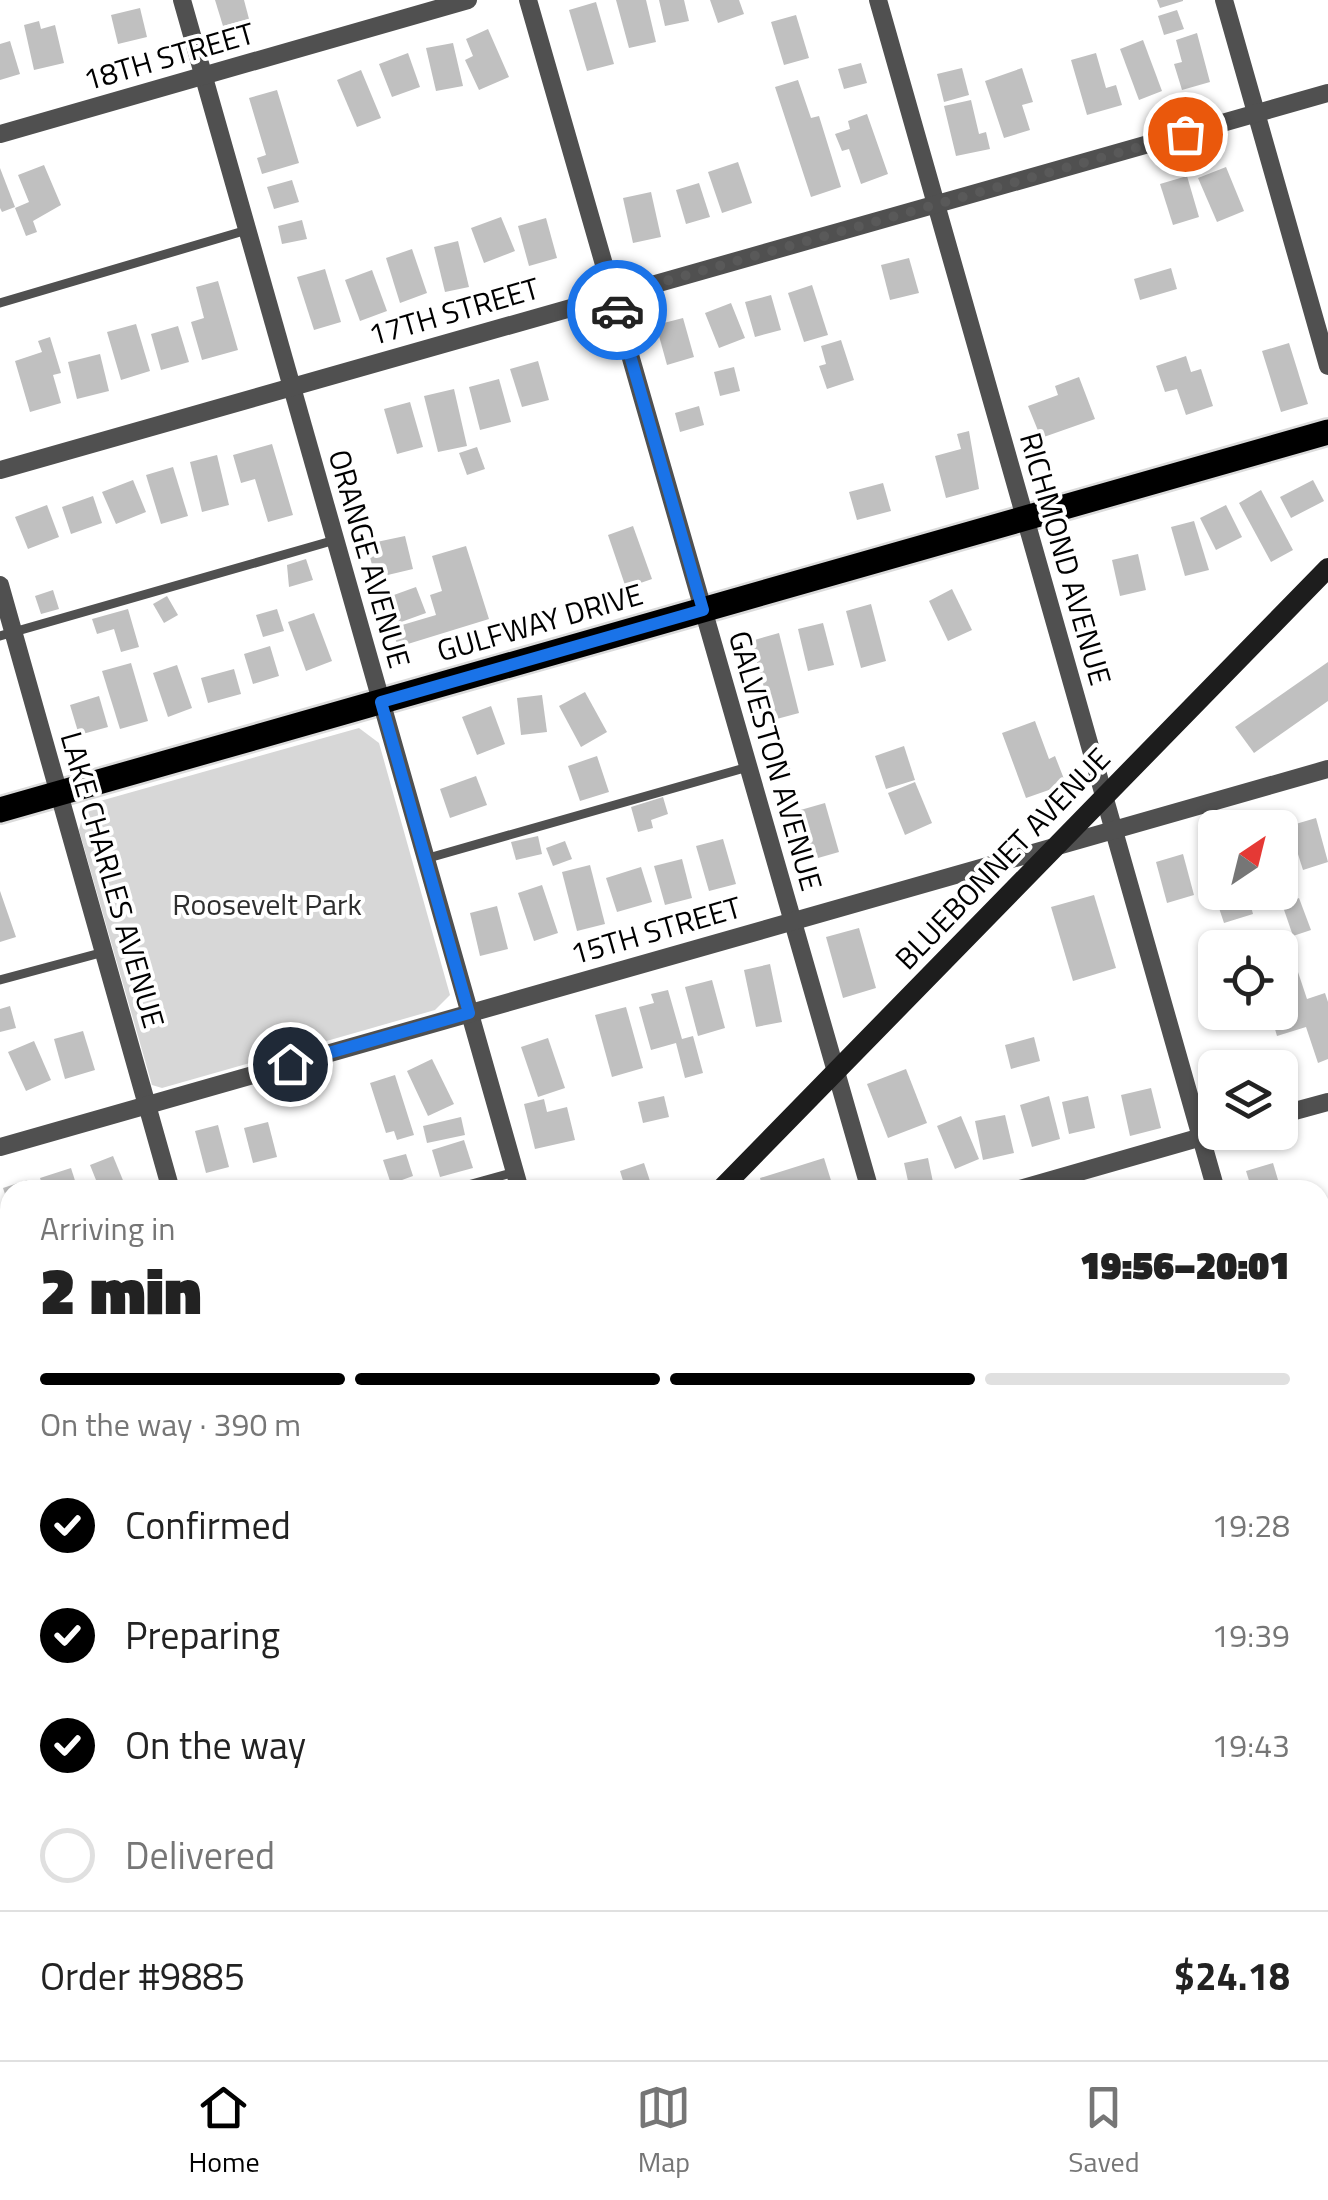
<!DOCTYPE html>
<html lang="en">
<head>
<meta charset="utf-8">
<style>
	:root { --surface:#fff; --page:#f6f6f6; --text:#222; --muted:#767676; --line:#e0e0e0; --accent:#000 }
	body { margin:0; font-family:"Titillium Web",sans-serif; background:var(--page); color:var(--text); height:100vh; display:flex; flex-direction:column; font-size:38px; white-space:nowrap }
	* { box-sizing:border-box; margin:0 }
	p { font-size:32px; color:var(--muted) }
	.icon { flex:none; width:55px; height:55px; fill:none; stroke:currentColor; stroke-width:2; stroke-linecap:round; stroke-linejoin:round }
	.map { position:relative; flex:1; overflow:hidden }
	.drawer { position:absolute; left:0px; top:1180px; width:1330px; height:880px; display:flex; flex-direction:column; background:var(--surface); border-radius:30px 30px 0 0; box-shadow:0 2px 8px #0004 }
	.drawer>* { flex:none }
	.needle { width:65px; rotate:35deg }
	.tools { position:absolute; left:1198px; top:810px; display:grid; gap:20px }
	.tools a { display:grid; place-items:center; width:100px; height:100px; border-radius:15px; background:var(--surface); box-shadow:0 2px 8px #0004; font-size:50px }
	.pin { position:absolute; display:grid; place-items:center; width:85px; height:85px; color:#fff; margin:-42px; border:5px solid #fff; border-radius:50%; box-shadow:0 2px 10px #0007 }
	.courier { position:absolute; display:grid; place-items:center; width:100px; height:100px; margin:-50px; border:8px solid #1a73e8; border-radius:50%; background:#fff; color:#222; box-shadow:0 2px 12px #0007 }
	.headline em { font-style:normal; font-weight:800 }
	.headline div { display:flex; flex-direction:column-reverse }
	.headline { display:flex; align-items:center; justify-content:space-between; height:170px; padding:0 40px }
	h1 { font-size:65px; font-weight:800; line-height:75px }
	.bar { display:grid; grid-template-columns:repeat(4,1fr); gap:15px 10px; align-content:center; height:120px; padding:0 40px }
	.bar i { height:12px; border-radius:8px; background:var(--line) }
	.bar .on { background:var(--accent) }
	.bar p { grid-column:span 4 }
	.line { display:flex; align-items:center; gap:25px; padding:0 40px; border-top:2px solid var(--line) }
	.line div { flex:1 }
	ol { padding:0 40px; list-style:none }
	li { display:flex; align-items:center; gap:30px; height:110px }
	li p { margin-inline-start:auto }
	li .icon { padding:10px; border-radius:50%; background:var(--accent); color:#fff; stroke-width:4 }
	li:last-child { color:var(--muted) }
	li i { width:55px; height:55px; border:5px solid var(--line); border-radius:50% }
	.dock { display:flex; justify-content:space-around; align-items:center; height:140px; border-top:2px solid var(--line); background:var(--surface); font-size:28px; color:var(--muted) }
	.dock a { display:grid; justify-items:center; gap:5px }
	.dock .on { color:var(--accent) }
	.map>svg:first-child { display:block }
</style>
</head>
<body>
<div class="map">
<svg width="1328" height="2060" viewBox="0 0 1328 2060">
	<rect width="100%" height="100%" fill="#fff"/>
	<!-- green -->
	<path fill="#d7d7d7" d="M359 728 379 743 450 995 435 1010 162 1088 152 1085 79 830 84 811 93 803Z"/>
	<!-- building -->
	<g fill="#c0c0c0">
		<path d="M215 0H244L249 19 223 26Z"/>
		<path d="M616 0H646L656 42 629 48Z"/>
		<path d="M659 0H684L689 21 665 26Z"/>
		<path d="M710 0H739L744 14 718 23Z"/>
		<path d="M1157 0H1183V1L1160 8Z"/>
		<path d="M596 2 614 64 587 71 569 10Z"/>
		<path d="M140 8 147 37 118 44 111 15Z"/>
		<path d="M1177 10 1184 29 1164 35 1158 16Z"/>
		<path d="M796 15 809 58 784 65 771 22Z"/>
		<path d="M39 21 41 29 55 25 64 63 34 70 24 25Z"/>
		<path d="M488 29 509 77 479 90 465 60 473 56 466 39Z"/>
		<path d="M1197 33 1210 82 1182 90 1174 64 1182 62 1176 40Z"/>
		<path d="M1143 40 1162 91 1139 100 1120 49Z"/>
		<path d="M10 41 20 74 0 80V44Z"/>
		<path d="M453 43 463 86 436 91 426 48Z"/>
		<path d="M408 53 420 87 392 97 379 64Z"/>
		<path d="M1096 53 1106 88 1116 85 1122 105 1087 115 1071 60Z"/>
		<path d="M861 63 867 83 844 89 838 69Z"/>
		<path d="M962 68 969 95 944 102 937 74Z"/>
		<path d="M1022 68 1033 102 1022 105 1030 130 1004 138 985 81Z"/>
		<path d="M361 70 381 118 357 127 337 80Z"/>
		<path d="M798 80 811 118 819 116 841 187 811 197 775 87Z"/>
		<path d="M277 90 299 163 262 174 257 158 266 155 249 98Z"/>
		<path d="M971 100 979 134 986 132 990 149 956 156 944 106Z"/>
		<path d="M867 114 888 174 861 184 849 149 842 151 835 134 850 129 848 121Z"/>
		<path d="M738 162 752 203 722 213 708 172Z"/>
		<path d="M44 165 61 205 33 221 37 232 26 236 15 208 29 202 18 175Z"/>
		<path d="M1226 167 1244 211 1217 222 1198 178Z"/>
		<path d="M0 168 15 207 2 212 0 208Z"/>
		<path d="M1187 176 1199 217 1173 225 1160 184Z"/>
		<path d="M292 180 299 202 274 209 267 187Z"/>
		<path d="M699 183 710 217 686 224 676 190Z"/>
		<path d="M651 192 661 237 633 243 623 198Z"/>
		<path d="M501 217 515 251 484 263 471 228Z"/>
		<path d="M546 218 557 258 529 266 518 226Z"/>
		<path d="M302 220 307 239 282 244 278 226Z"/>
		<path d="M458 241 469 287 445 292 434 247Z"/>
		<path d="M412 249 427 293 400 303 386 258Z"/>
		<path d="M909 258 919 293 890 300 881 265Z"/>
		<path d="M1171 268 1177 289 1140 300 1134 279Z"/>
		<path d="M325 269 341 322 314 330 297 277Z"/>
		<path d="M372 270 387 311 360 321 345 280Z"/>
		<path d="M218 281 238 350 202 360 191 322 204 318 196 287Z"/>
		<path d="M812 285 828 335 804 342 788 293Z"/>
		<path d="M771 295 781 330 755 337 745 302Z"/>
		<path d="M731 303 745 338 719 348 705 313Z"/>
		<path d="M683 318 694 357 667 365 656 325Z"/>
		<path d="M136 324 150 371 121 380 107 332Z"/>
		<path d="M178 326 189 362 161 370 151 334Z"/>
		<path d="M50 337 61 373 53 375 61 403 30 412 15 361 42 352 38 341Z"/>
		<path d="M841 340 854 380 827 389 819 366 826 364 821 346Z"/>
		<path d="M1289 343 1308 404 1281 412 1262 351Z"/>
		<path d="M100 354 109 391 77 399 68 362Z"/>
		<path d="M1186 356 1191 372 1201 369 1213 406 1186 415 1177 389 1165 392 1156 366Z"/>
		<path d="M538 361 549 400 522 407 510 369Z"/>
		<path d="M734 367 740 391 720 396 714 372Z"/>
		<path d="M1079 377 1095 419 1041 438 1028 406 1058 395 1055 386Z"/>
		<path d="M499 379 511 422 480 430 469 387Z"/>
		<path d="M454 389 467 446 438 452 424 396Z"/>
		<path d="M410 402 423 447 397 454 384 409Z"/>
		<path d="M699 406 704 425 680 432 675 413Z"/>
		<path d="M969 431 979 489 946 498 935 456 961 449 957 434Z"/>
		<path d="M272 444 293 515 268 522 255 479 241 483 233 455Z"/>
		<path d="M477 447 485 469 467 475 459 453Z"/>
		<path d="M217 455 229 505 202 512 190 462Z"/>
		<path d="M173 467 188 516 161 524 146 475Z"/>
		<path d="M133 480 146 512 116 524 102 492Z"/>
		<path d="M1313 480 1324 501 1291 518 1280 497Z"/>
		<path d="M883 483 891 511 857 520 849 492Z"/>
		<path d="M1261 490 1293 550 1271 562 1239 503Z"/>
		<path d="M93 496 102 523 71 534 62 507Z"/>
		<path d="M47 505 59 537 28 549 15 517Z"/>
		<path d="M1226 505 1242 537 1216 550 1200 518Z"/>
		<path d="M1194 521 1209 570 1185 576 1171 527Z"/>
		<path d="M633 526 652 579 626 588 608 535Z"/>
		<path d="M405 536 413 569 375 578 367 544Z"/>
		<path d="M466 546 489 619 398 647 392 628 436 615 430 595 442 591 432 556Z"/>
		<path d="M1138 554 1146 590 1120 596 1112 560Z"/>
		<path d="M306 559 313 580 289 587 287 565Z"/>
		<path d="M416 587 426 613 390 626 380 600Z"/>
		<path d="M952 589 972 630 948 641 929 601Z"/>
		<path d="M53 590 59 609 41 614 35 596Z"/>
		<path d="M167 596 178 615 164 623 153 604Z"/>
		<path d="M871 604 886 661 861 668 846 611Z"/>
		<path d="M128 609 139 647 121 652 114 629 97 634 92 619Z"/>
		<path d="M277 609 284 631 263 637 256 615Z"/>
		<path d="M314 613 332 661 306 671 288 622Z"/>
		<path d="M823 623 834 665 808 671 798 629Z"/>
		<path d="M779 633 799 713 773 720 751 641Z"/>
		<path d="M270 646 279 676 253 684 244 654Z"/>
		<path d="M1328 662V701L1254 753 1235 727Z"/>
		<path d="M131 663 148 721 120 729 102 671Z"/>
		<path d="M177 665 192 708 168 717 153 673Z"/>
		<path d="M234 669 241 694 208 703 201 678Z"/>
		<path d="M585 692 607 732 581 747 559 706Z"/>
		<path d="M542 695 547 732 521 735 517 698Z"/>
		<path d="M99 696 108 727 79 735 70 705Z"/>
		<path d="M491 706 505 744 477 755 462 717Z"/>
		<path d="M1035 721 1049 759 1055 756 1066 784 1026 798 1002 733Z"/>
		<path d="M904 746 915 780 886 789 875 756Z"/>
		<path d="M597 756 609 792 580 801 568 766Z"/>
		<path d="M788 759 792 777 776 781 771 764Z"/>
		<path d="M476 776 487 805 450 818 440 789Z"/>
		<path d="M915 782 932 823 905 835 888 793Z"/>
		<path d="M663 797 668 814 651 820 653 828 638 832 631 807Z"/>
		<path d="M825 803 839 852 811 860 797 811Z"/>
		<path d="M1316 818 1328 862 1303 870 1289 826Z"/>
		<path d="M538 836 542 854 516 860 511 842Z"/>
		<path d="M723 839 736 884 709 891 696 846Z"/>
		<path d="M565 841 572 859 553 866 546 848Z"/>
		<path d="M1280 848 1292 865 1280 873Z"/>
		<path d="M1183 854 1194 895 1167 903 1156 862Z"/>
		<path d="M682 859 692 898 665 905 654 866Z"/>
		<path d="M590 865 605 924 577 931 562 872Z"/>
		<path d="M641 867 652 902 617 912 606 878Z"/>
		<path d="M542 885 558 933 534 941 518 893Z"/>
		<path d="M0 891 16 937 0 942Z"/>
		<path d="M1236 892H1247L1253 914 1224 923 1216 899Z"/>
		<path d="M1094 895 1116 968 1073 981 1051 907Z"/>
		<path d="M1299 898 1311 930 1293 936 1282 904Z"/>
		<path d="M497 906 508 949 480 956 470 913Z"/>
		<path d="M859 928 876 988 843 998 826 937Z"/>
		<path d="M770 964 782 1022 756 1027 744 970Z"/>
		<path d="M1296 966 1307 999 1325 993 1328 1002V1059L1318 1063 1306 1027 1277 1036 1270 1012 1289 1006 1280 971Z"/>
		<path d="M712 980 725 1028 698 1036 685 987Z"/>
		<path d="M668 990 682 1039 693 1036 703 1073 685 1078 676 1043 651 1050 639 1007 654 1003 651 994Z"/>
		<path d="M10 1006 16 1028 0 1032V1009Z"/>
		<path d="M626 1007 643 1068 612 1077 595 1015Z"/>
		<path d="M83 1031 95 1070 65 1079 54 1039Z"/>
		<path d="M1034 1037 1040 1061 1011 1069 1005 1045Z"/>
		<path d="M548 1038 565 1088 538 1097 521 1047Z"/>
		<path d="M34 1041 51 1080 26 1091 8 1052Z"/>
		<path d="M432 1059 454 1104 428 1116 407 1071Z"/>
		<path d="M906 1069 927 1123 888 1138 867 1084Z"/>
		<path d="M395 1075 414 1135 397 1140 394 1131 386 1133 370 1083Z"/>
		<path d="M1151 1088 1161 1128 1130 1136 1121 1095Z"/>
		<path d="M664 1096 669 1117 643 1123 638 1102Z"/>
		<path d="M1049 1096 1060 1139 1032 1147 1020 1105Z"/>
		<path d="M1088 1096 1095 1128 1069 1134 1062 1102Z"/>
		<path d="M544 1099 547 1112 567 1107 575 1140 535 1149 524 1104Z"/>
		<path d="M1005 1115 1014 1153 983 1160 975 1121Z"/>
		<path d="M961 1116 979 1159 955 1169 937 1126Z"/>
		<path d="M461 1117 465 1135 427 1143 423 1126Z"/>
		<path d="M268 1122 277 1157 253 1163 244 1128Z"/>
		<path d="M218 1125 229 1167 206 1173 195 1131Z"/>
		<path d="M464 1140 473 1168 440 1177 432 1150Z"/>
		<path d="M406 1154 413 1176 391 1184 383 1160Z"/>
		<path d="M113 1156 127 1190H100L90 1165Z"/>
		<path d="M824 1158 834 1190H763L760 1178Z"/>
		<path d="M928 1158 934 1187 910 1190 904 1163Z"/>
		<path d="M644 1163 653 1190H626L620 1171Z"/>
		<path d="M1273 1163 1281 1190H1252L1246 1171Z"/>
		<path d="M71 1168 78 1190H44L40 1178Z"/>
		<path d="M27 1180 31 1190H10L9 1206 3 1188Z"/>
		<path d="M1328 1354V1399L1320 1401V1356Z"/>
		<path d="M0 1405 10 1426 0 1435Z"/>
		<path d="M10 1532V1556L9 1557 2 1534Z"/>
		<path d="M10 1610V1638L0 1640V1613Z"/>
		<path d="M1320 1714 1328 1736 1320 1742Z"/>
		<path d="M109 2050H139L141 2060H112Z"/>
		<path d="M157 2050H187L188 2053 162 2060Z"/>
		<path d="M202 2050H229V2051L205 2058Z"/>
		<path d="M554 2050H584L586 2060H557Z"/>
		<path d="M601 2050H627L629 2060H603Z"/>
		<path d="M1251 2050H1267L1270 2060H1243L1241 2054Z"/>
		<path d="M1288 2050H1318L1321 2060H1290Z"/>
	</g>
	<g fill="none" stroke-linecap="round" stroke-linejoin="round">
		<defs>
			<path id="primary" d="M0 810 1328 432"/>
		</defs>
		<!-- primary casing -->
		<use href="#primary" stroke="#dbdbdb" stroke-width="30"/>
		<!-- lane -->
		<g stroke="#505050" stroke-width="9">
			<path d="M0 303 247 230"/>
			<path d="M0 636 335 540"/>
			<path d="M425 859 748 767"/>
			<path d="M0 980 104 952"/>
			<path d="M450 1190 515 1172"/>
			<path d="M0 1313 10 1310"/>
			<path d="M0 1655 10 1653"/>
			<path d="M1320 1957 1328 1955"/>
			<path d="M960 2060 995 2050"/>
		</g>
		<!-- street -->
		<g stroke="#505050" stroke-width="18">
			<path d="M182 0 520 1190"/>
			<path d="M528 0 870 1190"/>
			<path d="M878 0 1216 1190"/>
			<path d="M1224 0 1328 366"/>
			<path d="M0 134 468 0"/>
			<path d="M0 470 1328 93"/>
			<path d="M0 585 171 1190"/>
			<path d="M1280 1115 1328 1102"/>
			<path d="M0 1147 1328 769"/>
			<path d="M1016 1190 1219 1132"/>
			<path d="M1320 1450 1328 1448"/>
			<path d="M0 1478 10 1475"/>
			<path d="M1320 1555 1328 1583"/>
			<path d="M1320 1787 1328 1785"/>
			<path d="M0 1811 10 1846"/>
			<path d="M68 2050 71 2060"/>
			<path d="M763 2050 766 2060"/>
			<path d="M1112 2050 1115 2060"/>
			<path d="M368 2060 404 2050"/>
		</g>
		<!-- secondary -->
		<g stroke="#1d1d1d" stroke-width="20">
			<path d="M720 1190 1328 568"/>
			<path d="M0 1935 10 1925"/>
		</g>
		<!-- primary -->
		<use href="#primary" stroke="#000" stroke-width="25"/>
	</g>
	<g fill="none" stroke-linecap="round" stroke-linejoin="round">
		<!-- done -->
		<path stroke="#595959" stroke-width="10" stroke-dasharray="0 18" d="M617 310 613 296 1185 134"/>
		<!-- route -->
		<path stroke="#1a73e8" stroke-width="12" d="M290 1064 469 1013 381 702 703 610 617 310"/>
	</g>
	<g text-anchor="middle" stroke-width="8" stroke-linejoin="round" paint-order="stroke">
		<!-- street labels -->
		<g font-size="30" fill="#000" stroke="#fff">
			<text transform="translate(169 57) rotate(-16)" y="10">18TH STREET</text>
			<text transform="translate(454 312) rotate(-16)" y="10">17TH STREET</text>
			<text transform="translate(369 559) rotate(74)" y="10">ORANGE AVENUE</text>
			<text transform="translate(1065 559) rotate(74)" y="10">RICHMOND AVENUE</text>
			<text transform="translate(540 623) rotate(-16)" y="10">GULFWAY DRIVE</text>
			<text transform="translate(775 761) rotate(74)" y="10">GALVESTON AVENUE</text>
			<text transform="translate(1003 859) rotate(-46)" y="10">BLUEBONNET AVENUE</text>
			<text transform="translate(112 880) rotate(74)" y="10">LAKE CHARLES AVENUE</text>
			<text transform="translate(656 931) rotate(-16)" y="10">15TH STREET</text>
		</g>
		<!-- park labels -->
		<g font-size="30" fill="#2e2e2e" stroke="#fff">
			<text x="267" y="915">Roosevelt Park</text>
		</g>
	</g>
</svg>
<div class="tools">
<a><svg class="needle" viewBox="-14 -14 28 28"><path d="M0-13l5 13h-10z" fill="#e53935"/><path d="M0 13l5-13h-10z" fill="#767676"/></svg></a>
<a><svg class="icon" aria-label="locate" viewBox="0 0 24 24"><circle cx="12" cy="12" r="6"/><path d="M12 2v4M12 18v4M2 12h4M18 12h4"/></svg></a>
<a><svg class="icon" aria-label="layers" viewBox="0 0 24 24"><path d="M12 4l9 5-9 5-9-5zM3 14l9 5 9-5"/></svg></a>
</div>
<div class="pin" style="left:1185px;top:134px;background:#ea580c"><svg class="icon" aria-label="bag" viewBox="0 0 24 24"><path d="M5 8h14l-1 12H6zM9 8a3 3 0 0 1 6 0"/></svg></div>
<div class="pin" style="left:290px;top:1064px;background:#1f2937"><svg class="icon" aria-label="home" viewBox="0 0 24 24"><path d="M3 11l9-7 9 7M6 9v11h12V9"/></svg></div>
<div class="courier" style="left:617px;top:310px"><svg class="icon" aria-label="car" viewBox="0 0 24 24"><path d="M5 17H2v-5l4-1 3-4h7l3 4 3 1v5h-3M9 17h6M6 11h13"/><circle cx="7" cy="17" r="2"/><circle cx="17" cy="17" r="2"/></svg></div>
<section class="drawer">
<div class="headline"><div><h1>2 min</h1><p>Arriving in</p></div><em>19:56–20:01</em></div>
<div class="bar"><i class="on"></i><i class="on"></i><i class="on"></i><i></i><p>On the way · 390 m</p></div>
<ol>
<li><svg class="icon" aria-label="check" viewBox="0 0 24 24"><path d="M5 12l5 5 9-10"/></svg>Confirmed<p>19:28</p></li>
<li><svg class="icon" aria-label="check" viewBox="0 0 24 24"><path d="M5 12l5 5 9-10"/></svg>Preparing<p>19:39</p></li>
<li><svg class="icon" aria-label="check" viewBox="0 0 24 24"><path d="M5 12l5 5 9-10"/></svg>On the way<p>19:43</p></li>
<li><i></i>Delivered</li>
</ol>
<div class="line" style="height:130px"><div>Order #9885</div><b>$24.18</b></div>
</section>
</div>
<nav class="dock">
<a class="on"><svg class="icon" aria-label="home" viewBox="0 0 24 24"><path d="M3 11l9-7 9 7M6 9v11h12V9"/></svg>Home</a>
<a><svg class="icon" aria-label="map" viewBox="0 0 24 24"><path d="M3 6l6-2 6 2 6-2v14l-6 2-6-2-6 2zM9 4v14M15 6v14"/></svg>Map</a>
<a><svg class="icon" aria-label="saved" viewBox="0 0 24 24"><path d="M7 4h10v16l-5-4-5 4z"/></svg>Saved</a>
</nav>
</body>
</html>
